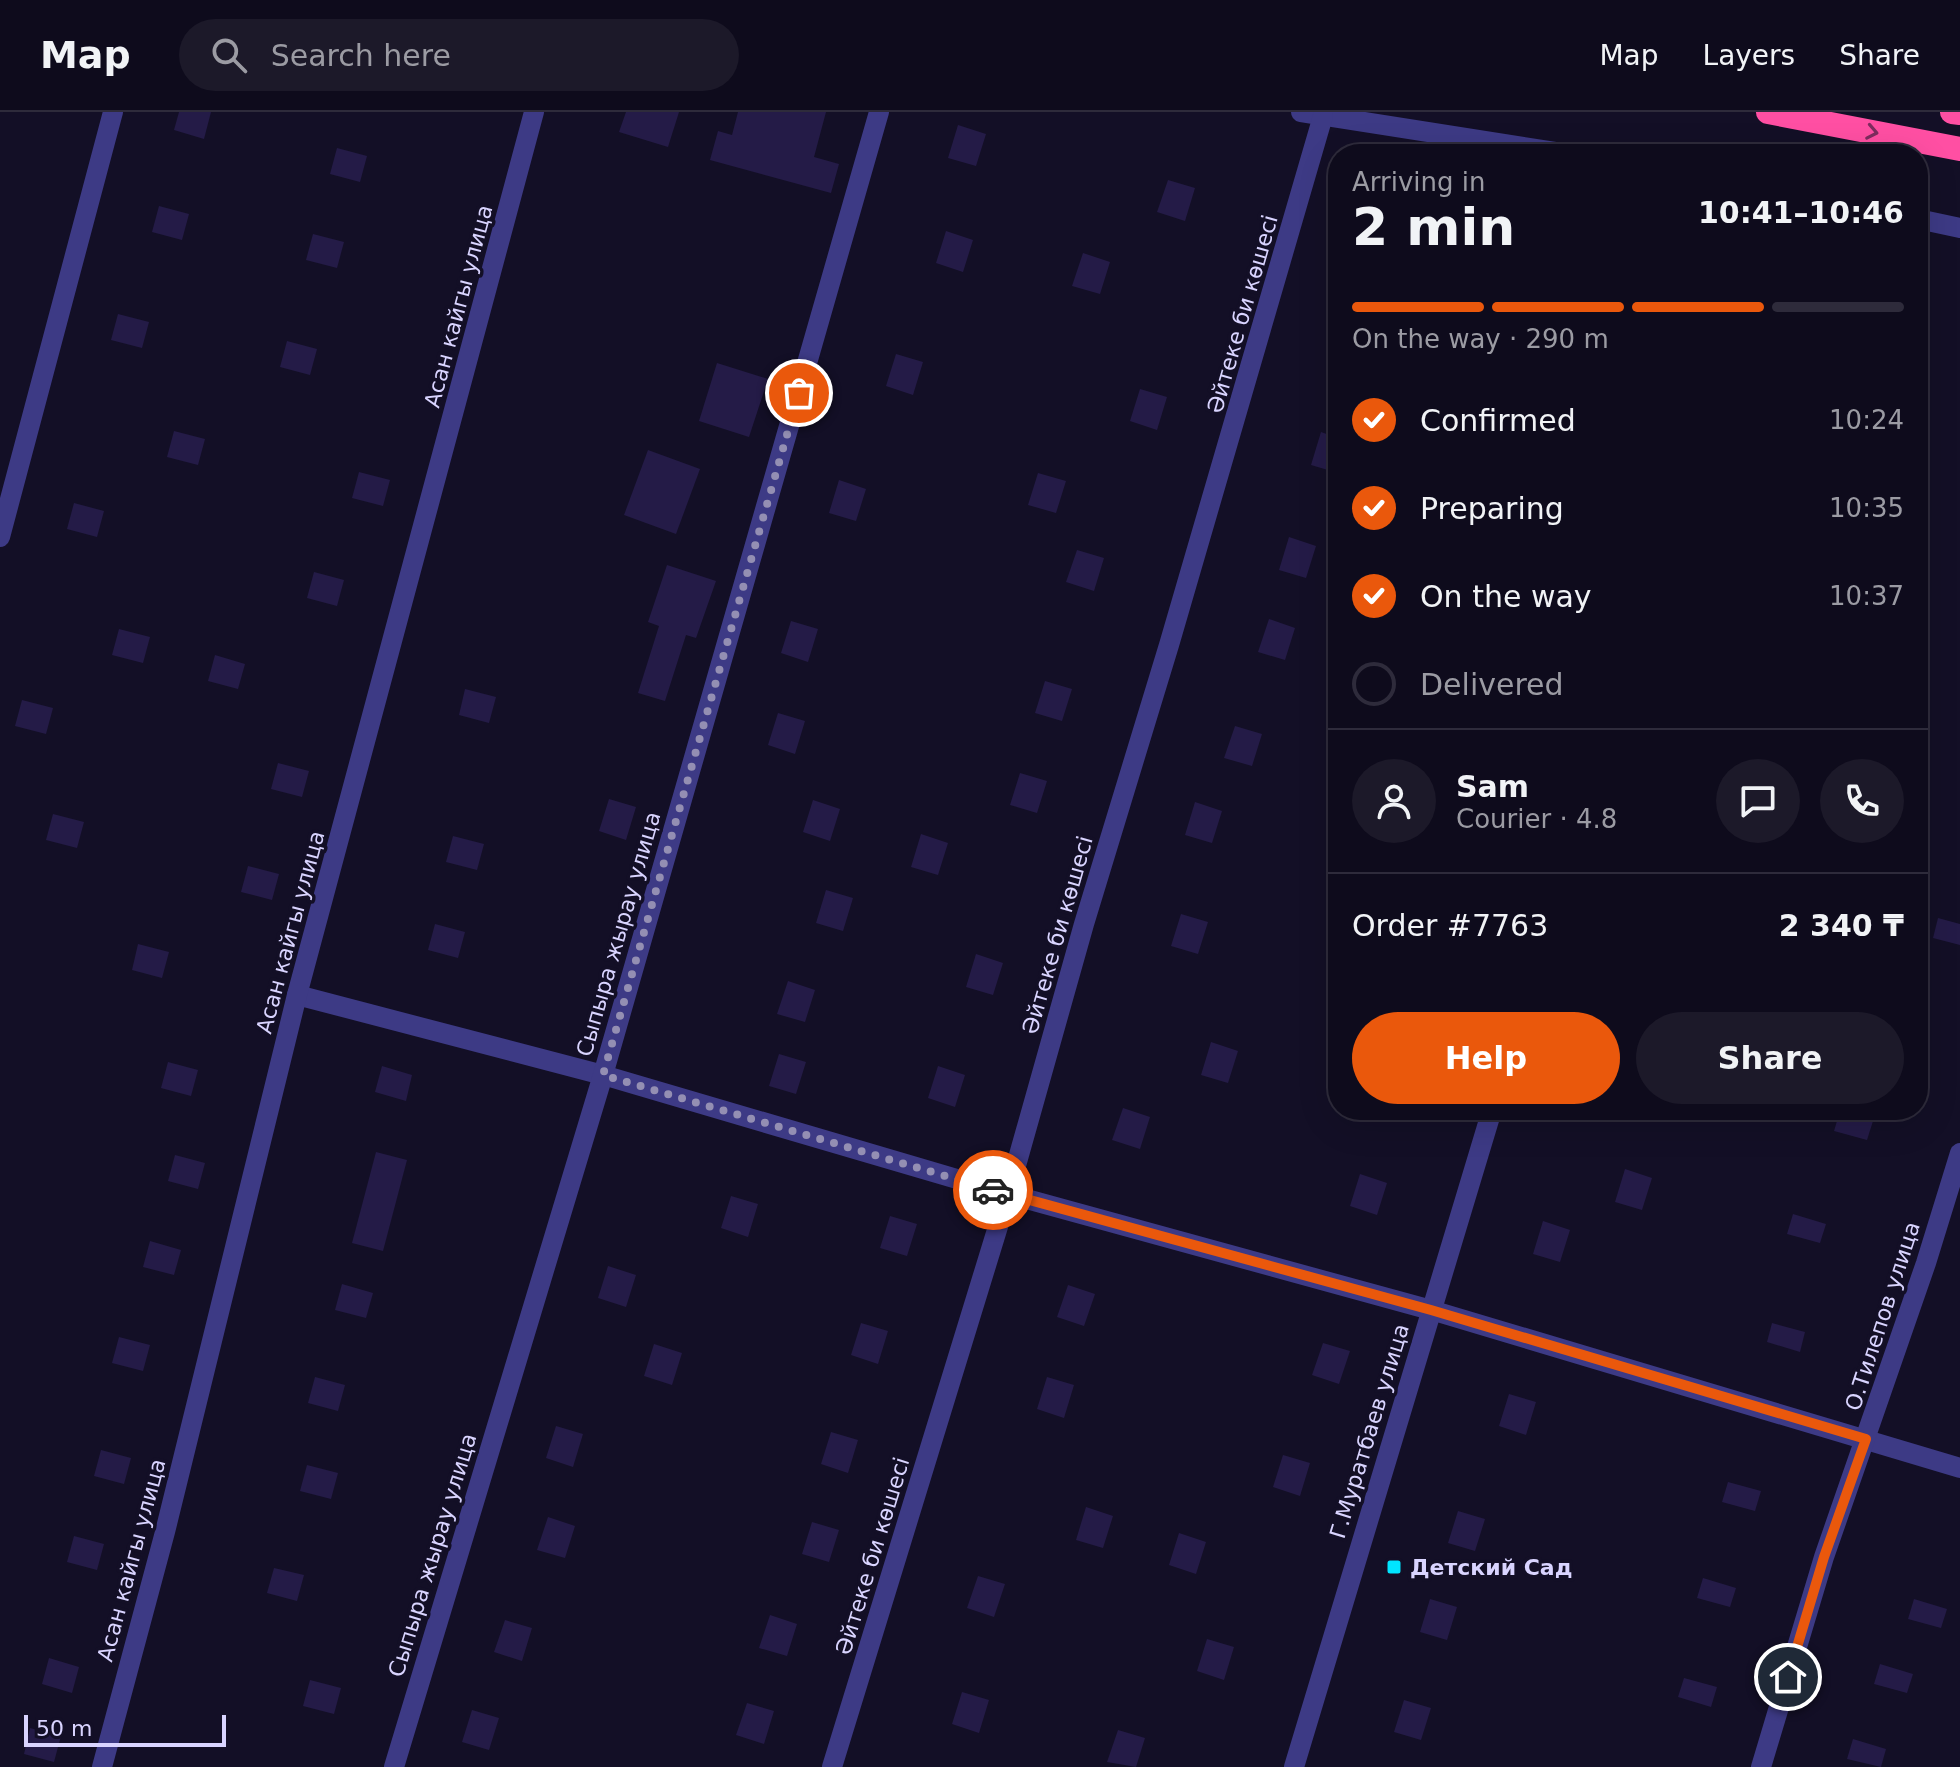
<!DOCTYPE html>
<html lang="en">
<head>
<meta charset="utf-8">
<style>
	:root { --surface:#0e0b1c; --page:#1c1929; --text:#f1f3f6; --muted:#9b9ba3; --line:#2e2b3b; --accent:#ea580c }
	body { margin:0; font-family:"DejaVu Sans",sans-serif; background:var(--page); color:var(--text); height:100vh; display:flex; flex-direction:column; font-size:30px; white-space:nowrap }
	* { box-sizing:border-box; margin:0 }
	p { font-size:26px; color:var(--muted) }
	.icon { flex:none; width:44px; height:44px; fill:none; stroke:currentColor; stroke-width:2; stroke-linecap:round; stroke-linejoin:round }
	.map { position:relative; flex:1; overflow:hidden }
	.side { position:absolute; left:1328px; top:32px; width:600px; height:976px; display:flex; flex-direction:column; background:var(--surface); border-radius:32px; box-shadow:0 8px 32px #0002,0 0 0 2px var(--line) }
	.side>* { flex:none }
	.scale { position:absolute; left:24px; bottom:20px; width:202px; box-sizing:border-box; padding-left:8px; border:4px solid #d9d4ff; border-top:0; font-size:22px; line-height:28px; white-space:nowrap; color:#d9d4ff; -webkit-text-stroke:6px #130f26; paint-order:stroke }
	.pin { position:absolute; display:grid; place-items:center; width:68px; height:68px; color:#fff; margin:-34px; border:4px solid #fff; border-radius:50%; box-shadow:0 2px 8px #0007 }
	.courier { position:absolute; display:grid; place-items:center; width:80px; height:80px; margin:-40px; border:6px solid #ea580c; border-radius:50%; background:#fff; color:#222; box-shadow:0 2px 10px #0007 }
	.overview em { font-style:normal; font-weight:700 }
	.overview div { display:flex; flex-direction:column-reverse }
	.overview { display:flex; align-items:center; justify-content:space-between; height:136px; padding:0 24px }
	h1 { font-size:52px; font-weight:700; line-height:60px }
	.bar { display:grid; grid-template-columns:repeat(4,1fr); gap:12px 8px; align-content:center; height:96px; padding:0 24px }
	.bar i { height:10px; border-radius:6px; background:var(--line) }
	.bar .on { background:var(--accent) }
	.bar p { grid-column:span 4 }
	.line { display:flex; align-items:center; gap:20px; padding:0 24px; border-top:2px solid var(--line) }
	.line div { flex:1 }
	.round { display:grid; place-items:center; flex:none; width:84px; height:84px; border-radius:42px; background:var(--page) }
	ol { padding:0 24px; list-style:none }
	li { display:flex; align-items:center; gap:24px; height:88px }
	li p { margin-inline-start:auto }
	li .icon { padding:8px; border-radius:50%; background:var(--accent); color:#fff; stroke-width:4 }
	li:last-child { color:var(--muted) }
	li i { width:44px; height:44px; border:4px solid var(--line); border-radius:50% }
	.primary-button { display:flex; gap:16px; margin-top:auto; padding:16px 24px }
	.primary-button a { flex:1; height:92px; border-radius:48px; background:var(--accent); color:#fff; font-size:32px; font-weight:700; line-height:92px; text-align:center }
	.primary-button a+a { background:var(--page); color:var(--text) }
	header { display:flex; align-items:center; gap:48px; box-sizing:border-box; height:112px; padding:0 40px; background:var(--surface); border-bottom:2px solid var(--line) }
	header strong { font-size:38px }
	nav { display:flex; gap:44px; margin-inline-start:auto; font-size:28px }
	.search { width:560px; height:72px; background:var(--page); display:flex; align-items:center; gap:20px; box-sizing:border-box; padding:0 28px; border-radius:44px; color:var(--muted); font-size:30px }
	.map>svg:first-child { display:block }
</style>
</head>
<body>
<header>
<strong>Map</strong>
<div class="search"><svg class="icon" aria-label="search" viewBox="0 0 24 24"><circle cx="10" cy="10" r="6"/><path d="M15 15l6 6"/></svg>Search here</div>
<nav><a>Map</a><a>Layers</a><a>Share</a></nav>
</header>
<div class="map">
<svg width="1960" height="1655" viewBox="0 0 1960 1655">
	<rect width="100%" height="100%" fill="#130f26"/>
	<!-- building -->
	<g fill="#241b47">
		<path d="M179 0H211L204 27 174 18Z"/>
		<path d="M626 0H679L668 35 619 20Z"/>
		<path d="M738 0H826L814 45 839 52 831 81 710 48 718 19 732 23Z"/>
		<path d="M958 13 986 22 976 54 948 46Z"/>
		<path d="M337 36 367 44 360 70 330 62Z"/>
		<path d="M1168 68 1195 76 1185 109 1157 100Z"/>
		<path d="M159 94 189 102 182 128 152 120Z"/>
		<path d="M946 119 973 128 963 160 936 151Z"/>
		<path d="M313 122 344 130 337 156 306 148Z"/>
		<path d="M1083 141 1110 150 1100 182 1072 174Z"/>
		<path d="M118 202 149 210 142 236 111 228Z"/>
		<path d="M287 229 317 237 310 263 280 255Z"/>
		<path d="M896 242 923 250 913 283 886 274Z"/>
		<path d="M717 251 768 267 749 325 699 309Z"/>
		<path d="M1140 277 1167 285 1157 318 1130 309Z"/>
		<path d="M174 319 205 327 198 353 167 345Z"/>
		<path d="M1321 320 1338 326V361L1311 353Z"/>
		<path d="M648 338 700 357 676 422 624 403Z"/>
		<path d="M359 360 390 368 383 394 352 386Z"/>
		<path d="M1038 361 1066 369 1056 401 1028 393Z"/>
		<path d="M839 368 866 377 856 409 829 401Z"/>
		<path d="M74 391 104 399 97 425 67 417Z"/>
		<path d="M1289 425 1316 434 1306 466 1279 458Z"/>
		<path d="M1077 438 1104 446 1094 479 1066 470Z"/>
		<path d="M667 453 716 469 696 526 686 523 665 589 638 581 659 514 648 510Z"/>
		<path d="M314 460 344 468 337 494 307 486Z"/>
		<path d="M1269 507 1295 516 1285 548 1258 540Z"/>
		<path d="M791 509 818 517 808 550 781 541Z"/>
		<path d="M119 517 150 525 143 551 112 543Z"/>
		<path d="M215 543 245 552 238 577 208 569Z"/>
		<path d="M1045 569 1072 577 1062 609 1035 601Z"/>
		<path d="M465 577 496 585 489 611 459 603Z"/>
		<path d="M22 588 53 596 46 622 15 614Z"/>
		<path d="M778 601 805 609 795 642 768 633Z"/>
		<path d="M1235 614 1262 622 1252 654 1224 646Z"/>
		<path d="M278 651 309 659 302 685 271 677Z"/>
		<path d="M1020 661 1047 669 1037 701 1010 693Z"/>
		<path d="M609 687 636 695 626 728 599 719Z"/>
		<path d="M813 688 840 697 830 729 803 720Z"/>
		<path d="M1195 690 1222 699 1212 731 1185 723Z"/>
		<path d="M53 702 84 710 77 736 46 728Z"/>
		<path d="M921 722 948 731 938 763 911 755Z"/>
		<path d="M453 724 484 732 477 758 446 750Z"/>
		<path d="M248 754 279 762 272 788 241 780Z"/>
		<path d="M826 778 853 786 843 819 816 811Z"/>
		<path d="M1181 802 1208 810 1198 842 1171 834Z"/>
		<path d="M1938 806 1960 812V833L1933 826Z"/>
		<path d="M435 812 465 820 458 846 428 838Z"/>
		<path d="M138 832 169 840 162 866 132 858Z"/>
		<path d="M976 842 1003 851 993 883 966 875Z"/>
		<path d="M788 869 815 878 805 910 777 902Z"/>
		<path d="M1211 930 1238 939 1228 971 1201 963Z"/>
		<path d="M779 942 806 950 796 982 769 974Z"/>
		<path d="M168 950 198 958 191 984 161 976Z"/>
		<path d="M382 954 412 963 406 989 375 980Z"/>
		<path d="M938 954 965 963 955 995 928 986Z"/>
		<path d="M1123 996 1150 1005 1140 1037 1112 1028Z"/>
		<path d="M1840 999 1873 1009 1867 1028 1834 1019Z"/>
		<path d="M376 1040 407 1048 383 1139 352 1131Z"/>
		<path d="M175 1043 205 1051 198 1077 168 1069Z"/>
		<path d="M1625 1057 1652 1066 1642 1098 1615 1090Z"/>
		<path d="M1360 1062 1387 1071 1377 1103 1350 1094Z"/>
		<path d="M731 1084 758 1092 748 1125 721 1116Z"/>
		<path d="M1793 1102 1826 1112 1820 1131 1787 1122Z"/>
		<path d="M890 1104 917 1112 907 1144 880 1136Z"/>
		<path d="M1543 1109 1570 1118 1560 1150 1533 1142Z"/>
		<path d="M150 1129 181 1138 174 1163 143 1155Z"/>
		<path d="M608 1154 636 1163 626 1195 598 1186Z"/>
		<path d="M342 1172 373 1181 366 1206 335 1198Z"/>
		<path d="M1068 1173 1095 1182 1084 1214 1057 1205Z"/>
		<path d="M861 1211 888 1219 878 1252 851 1243Z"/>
		<path d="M1772 1211 1805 1220 1800 1240 1767 1230Z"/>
		<path d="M119 1225 150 1233 143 1259 112 1251Z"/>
		<path d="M1323 1231 1350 1239 1339 1272 1312 1263Z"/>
		<path d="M654 1232 682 1241 672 1273 644 1264Z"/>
		<path d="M315 1265 345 1273 338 1299 308 1291Z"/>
		<path d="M1047 1265 1074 1273 1064 1306 1037 1297Z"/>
		<path d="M1509 1282 1536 1290 1526 1323 1499 1314Z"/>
		<path d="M556 1314 583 1322 573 1355 546 1346Z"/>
		<path d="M831 1320 858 1328 848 1361 821 1352Z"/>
		<path d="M101 1338 131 1346 124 1372 94 1364Z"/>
		<path d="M1283 1343 1310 1351 1300 1384 1273 1375Z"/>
		<path d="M307 1353 338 1361 331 1387 300 1379Z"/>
		<path d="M1728 1370 1761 1379 1755 1399 1722 1390Z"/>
		<path d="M1086 1395 1113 1404 1103 1436 1076 1428Z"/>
		<path d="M1458 1399 1485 1407 1475 1439 1448 1431Z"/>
		<path d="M548 1405 575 1414 565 1446 537 1438Z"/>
		<path d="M812 1410 839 1418 829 1450 802 1442Z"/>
		<path d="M1179 1421 1206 1430 1196 1462 1169 1453Z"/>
		<path d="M74 1424 104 1432 97 1458 67 1450Z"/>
		<path d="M274 1456 304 1463 297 1489 267 1481Z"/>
		<path d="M978 1464 1005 1472 994 1505 967 1496Z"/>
		<path d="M1703 1466 1736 1476 1730 1495 1697 1486Z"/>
		<path d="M1430 1487 1457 1495 1447 1528 1420 1520Z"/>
		<path d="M1914 1487 1947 1497 1941 1516 1908 1507Z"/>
		<path d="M770 1503 797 1512 787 1544 759 1536Z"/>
		<path d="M505 1508 532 1516 522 1549 494 1540Z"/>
		<path d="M1207 1527 1234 1535 1224 1568 1197 1559Z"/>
		<path d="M49 1546 79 1555 72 1581 42 1572Z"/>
		<path d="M1880 1552 1913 1562 1907 1581 1874 1572Z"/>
		<path d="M1684 1566 1717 1575 1711 1595 1678 1585Z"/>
		<path d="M310 1568 341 1576 334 1602 303 1594Z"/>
		<path d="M962 1580 989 1588 979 1621 952 1612Z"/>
		<path d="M1404 1588 1431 1596 1421 1628 1394 1620Z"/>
		<path d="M747 1591 774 1599 764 1632 736 1623Z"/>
		<path d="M472 1598 499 1606 489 1638 462 1630Z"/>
		<path d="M30 1616 61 1624 54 1650 24 1642Z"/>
		<path d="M1118 1618 1145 1626 1136 1655 1107 1650Z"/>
		<path d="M1853 1627 1886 1637 1881 1655 1847 1647Z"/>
	</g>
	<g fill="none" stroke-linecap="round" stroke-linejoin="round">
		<!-- street -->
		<g stroke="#3d3a85" stroke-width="20">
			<path d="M1301 0 1568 42"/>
			<path d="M1918 107 1960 116"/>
			<path d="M0 425 113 0"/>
			<path d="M297 883 603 963 1008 1082 1431 1198 1960 1356"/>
			<path d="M102 1655 165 1420 297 883 534 0"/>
			<path d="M394 1655 603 963 879 0"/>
			<path d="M832 1655 1008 1082 1084 812 1169 533 1323 4"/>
			<path d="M1294 1655 1492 998"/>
			<path d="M1761 1655 1824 1445 1926 1151 1960 1041"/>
		</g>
		<!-- highway -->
		<g stroke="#ff4fa3" stroke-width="24">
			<path d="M1768 0 1960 37"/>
			<path d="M1952 0 1960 1"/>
		</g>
	</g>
	<!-- one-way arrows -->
	<defs><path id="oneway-chevron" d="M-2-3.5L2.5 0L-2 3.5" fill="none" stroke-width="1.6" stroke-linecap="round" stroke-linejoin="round" transform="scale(2)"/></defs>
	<use stroke="#7d2c5e" href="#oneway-chevron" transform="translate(1872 20) rotate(11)"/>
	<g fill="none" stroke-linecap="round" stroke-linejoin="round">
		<!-- done -->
		<path stroke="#948fb3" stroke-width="8" stroke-dasharray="0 14.4" d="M799 281 603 963 993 1078"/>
		<!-- route -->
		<path stroke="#ea580c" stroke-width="10" d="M993 1078 1431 1198 1866 1327 1824 1445 1788 1565"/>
	</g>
	<!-- markers -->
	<rect fill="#00e5ff" stroke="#130f26" stroke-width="3" x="1386" y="1447" width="16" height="16" rx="4"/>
	<g text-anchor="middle" stroke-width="7" stroke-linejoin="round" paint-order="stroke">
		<!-- street labels -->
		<g font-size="22" fill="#d9d4ff" stroke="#130f26">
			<text transform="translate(458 194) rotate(-75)" y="8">Асан кайгы улица</text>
			<text transform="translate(1242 202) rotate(-74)" y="8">Әйтеке би көшесі</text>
			<text transform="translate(290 820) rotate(-75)" y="8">Асан кайгы улица</text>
			<text transform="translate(618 822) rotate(-74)" y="8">Сыпыра жырау улица</text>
			<text transform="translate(1057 823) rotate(-74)" y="8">Әйтеке би көшесі</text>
			<text transform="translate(1882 1204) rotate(-72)" y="8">О.Тилепов улица</text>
			<text transform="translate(1369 1319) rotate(-73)" y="8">Г.Муратбаев улица</text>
			<text transform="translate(432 1443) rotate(-73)" y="8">Сыпыра жырау улица</text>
			<text transform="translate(872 1444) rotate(-73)" y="8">Әйтеке би көшесі</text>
			<text transform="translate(131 1448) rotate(-75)" y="8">Асан кайгы улица</text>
		</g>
		<!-- poi labels -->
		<g font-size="22" font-weight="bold" fill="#d9d4ff" stroke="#130f26" text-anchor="start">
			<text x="1410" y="1463">Детский Сад</text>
		</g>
	</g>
</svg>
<div class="scale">50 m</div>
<div class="pin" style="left:799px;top:281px;background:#ea580c"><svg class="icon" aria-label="bag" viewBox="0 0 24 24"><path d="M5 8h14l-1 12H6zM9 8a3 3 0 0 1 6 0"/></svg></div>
<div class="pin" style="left:1788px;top:1565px;background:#1f2937"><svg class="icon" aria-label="home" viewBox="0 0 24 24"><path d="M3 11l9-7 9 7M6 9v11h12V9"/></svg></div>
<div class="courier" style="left:993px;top:1078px"><svg class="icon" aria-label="car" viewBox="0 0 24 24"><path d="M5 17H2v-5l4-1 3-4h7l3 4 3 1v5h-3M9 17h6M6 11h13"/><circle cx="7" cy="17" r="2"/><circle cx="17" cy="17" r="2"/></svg></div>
<section class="side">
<div class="overview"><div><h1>2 min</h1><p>Arriving in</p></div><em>10:41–10:46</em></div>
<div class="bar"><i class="on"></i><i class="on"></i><i class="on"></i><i></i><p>On the way · 290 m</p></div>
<ol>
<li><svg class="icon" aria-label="check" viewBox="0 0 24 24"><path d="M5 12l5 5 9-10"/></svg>Confirmed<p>10:24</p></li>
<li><svg class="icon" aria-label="check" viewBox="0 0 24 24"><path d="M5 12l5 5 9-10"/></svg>Preparing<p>10:35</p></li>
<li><svg class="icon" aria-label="check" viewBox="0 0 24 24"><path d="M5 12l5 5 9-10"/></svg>On the way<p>10:37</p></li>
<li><i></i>Delivered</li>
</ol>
<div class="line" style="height:144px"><a class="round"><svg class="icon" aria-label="person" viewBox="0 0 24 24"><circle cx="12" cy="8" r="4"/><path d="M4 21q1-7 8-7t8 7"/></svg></a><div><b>Sam</b><p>Courier · 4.8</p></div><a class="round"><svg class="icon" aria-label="chat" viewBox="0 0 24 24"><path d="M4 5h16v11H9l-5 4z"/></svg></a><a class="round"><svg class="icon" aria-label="phone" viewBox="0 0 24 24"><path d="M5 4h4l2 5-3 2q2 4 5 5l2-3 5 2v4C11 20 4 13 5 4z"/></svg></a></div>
<div class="line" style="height:104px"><div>Order #7763</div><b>2 340 ₸</b></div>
<div class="primary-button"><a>Help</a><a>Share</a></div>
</section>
</div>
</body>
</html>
